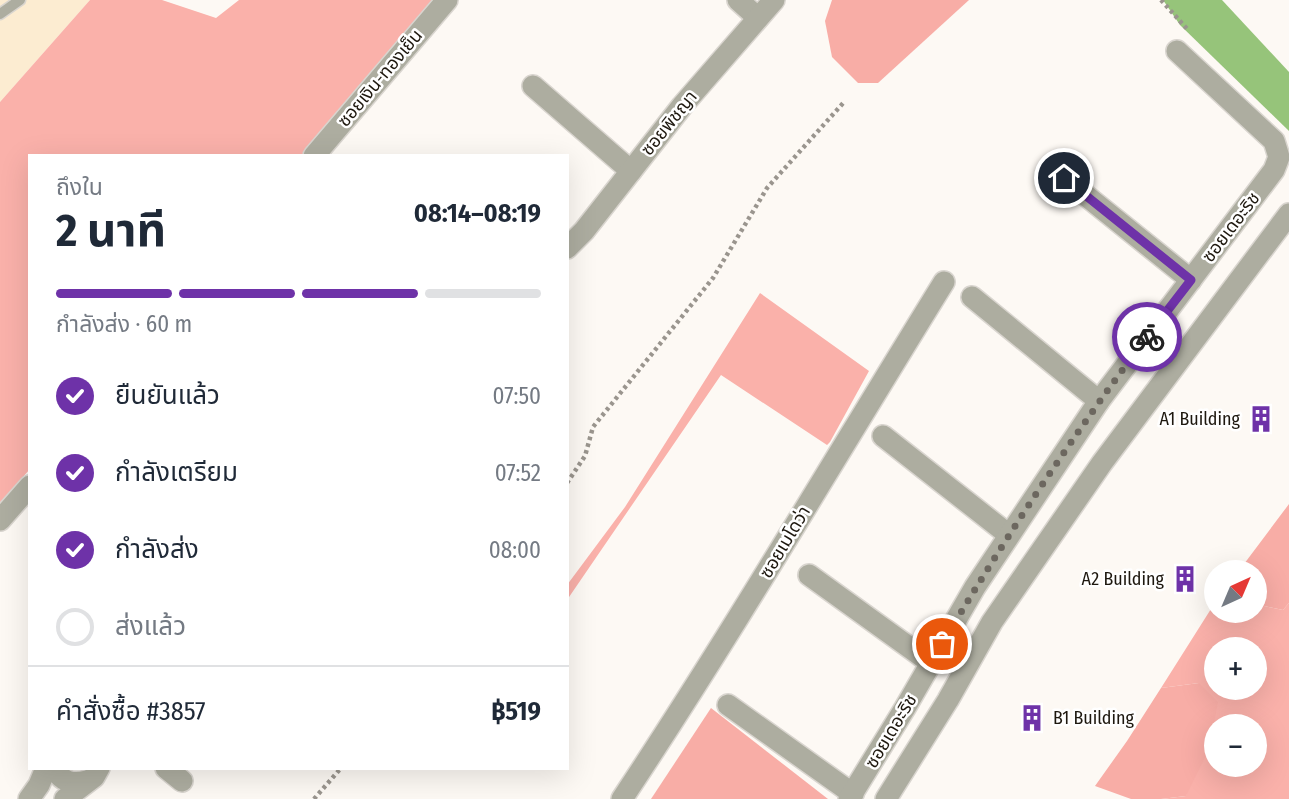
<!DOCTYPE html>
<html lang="th">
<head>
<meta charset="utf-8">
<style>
	:root { --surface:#fff; --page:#f2f2f3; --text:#1f2937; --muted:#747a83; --line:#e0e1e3; --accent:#6e32a8 }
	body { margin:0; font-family:"Fira Sans Condensed","Noto Sans Thai",sans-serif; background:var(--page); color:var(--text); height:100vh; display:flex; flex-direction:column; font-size:26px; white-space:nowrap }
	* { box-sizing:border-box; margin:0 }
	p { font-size:23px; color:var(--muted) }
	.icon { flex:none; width:38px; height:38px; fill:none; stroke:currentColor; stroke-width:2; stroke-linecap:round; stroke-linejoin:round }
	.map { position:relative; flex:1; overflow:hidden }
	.sheet { position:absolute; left:28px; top:154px; width:541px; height:616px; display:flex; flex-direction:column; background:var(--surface); border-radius:0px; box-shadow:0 7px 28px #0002 }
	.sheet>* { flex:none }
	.needle { width:46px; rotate:44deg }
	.buttons { position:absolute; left:1204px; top:560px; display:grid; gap:14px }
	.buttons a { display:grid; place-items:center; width:63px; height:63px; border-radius:50%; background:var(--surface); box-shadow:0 7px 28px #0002; font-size:35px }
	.pin { position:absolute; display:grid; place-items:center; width:60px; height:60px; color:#fff; margin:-30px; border:4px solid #fff; border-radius:50%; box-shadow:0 2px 7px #0007 }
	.courier { position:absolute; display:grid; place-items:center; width:70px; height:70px; margin:-35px; border:5px solid #6e32a8; border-radius:50%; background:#fff; color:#222; box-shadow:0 2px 9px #0007 }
	.head em { font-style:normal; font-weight:700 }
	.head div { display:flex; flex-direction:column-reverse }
	.head { display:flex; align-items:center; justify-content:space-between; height:119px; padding:0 28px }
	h1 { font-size:46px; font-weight:700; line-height:52px }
	.bar { display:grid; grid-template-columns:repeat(4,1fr); gap:10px 7px; align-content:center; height:84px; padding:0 28px }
	.bar i { height:9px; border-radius:5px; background:var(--line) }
	.bar .active { background:var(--accent) }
	.bar p { grid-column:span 4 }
	.line { display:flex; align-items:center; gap:18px; padding:0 28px; border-top:2px solid var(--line) }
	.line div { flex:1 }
	ol { padding:0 28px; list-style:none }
	li { display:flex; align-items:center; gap:21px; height:77px }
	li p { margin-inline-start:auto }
	li .icon { padding:7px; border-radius:50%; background:var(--accent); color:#fff; stroke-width:4 }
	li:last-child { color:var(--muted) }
	li i { width:38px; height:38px; border:4px solid var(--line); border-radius:50% }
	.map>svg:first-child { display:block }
</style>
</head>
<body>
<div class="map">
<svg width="1289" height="799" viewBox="0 0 1289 799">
	<rect width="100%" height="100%" fill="#fdf9f4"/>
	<!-- built -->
	<path fill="#fcecd1" d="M0 0H90L0 102Z"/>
	<!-- green -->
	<g fill="#fab1aa" fill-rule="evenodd">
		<path d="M90 0H162L216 18 239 0H436L303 156H30V469L0 503V102Z"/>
		<path d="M760 293 869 371 830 442 827 445 721 375 567 600V585L625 507Z"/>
		<path d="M1216 601V611H1255V604L1283 610 1289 603V799H1161L1186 796 1199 683 1161 688ZM1216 649H1255V688H1216ZM1216 726H1255V765H1216Z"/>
	</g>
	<!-- forest -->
	<g fill="#f8ada6">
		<path d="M832 0H969L878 83H858L832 57 825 21Z"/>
		<path d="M1289 504V603L1283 610 1255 604V572H1238Z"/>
		<path d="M1199 683 1218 702 1209 749 1186 796 1161 799H1131L1095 786 1127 741 1161 688Z"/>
		<path d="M711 708 828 799H651Z"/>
	</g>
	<!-- water -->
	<path fill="#96c47a" d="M1163 0H1222L1289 72V131L1180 25Z"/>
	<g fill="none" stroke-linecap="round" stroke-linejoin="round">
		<defs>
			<path id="service" d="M0 14 20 0"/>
			<g id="minor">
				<path d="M738 0 758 18"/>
				<path d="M533 86 631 171"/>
				<path d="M314 156 447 0"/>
				<path d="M1064 178 1191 280"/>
				<path d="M567 248 584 231 682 106 774 0"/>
				<path d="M972 297 1099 401"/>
				<path d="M883 436 1009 535"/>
				<path d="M0 520 30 486"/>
				<path d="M809 575 931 663"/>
				<path d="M728 705 853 794"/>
				<path d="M54 768C62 782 72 785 87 781"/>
				<path d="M166 768 182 781"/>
				<path d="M29 799 39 785 46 768"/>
				<path d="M65 799 94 777 99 768"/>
				<path d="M622 799C734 630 837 455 944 282"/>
				<path d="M849 799 905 708 975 587 1099 401 1274 170 1279 157 1274 141 1177 51"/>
				<path d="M886 799 948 700 992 622 1102 463 1289 214"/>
			</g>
		</defs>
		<!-- service casing -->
		<use href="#service" stroke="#d9d5cf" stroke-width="13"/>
		<!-- minor casing -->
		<use href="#minor" stroke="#d9d5cf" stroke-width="24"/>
		<!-- path -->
		<g stroke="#9a958e" stroke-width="4.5" stroke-dasharray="3.5 3.5" stroke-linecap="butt">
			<path d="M1161 0 1188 30"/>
			<path d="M567 483 585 456 593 427 713 278 767 188 845 101"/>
			<path d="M314 799 341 768"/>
		</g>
		<!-- service -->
		<use href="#service" stroke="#adada0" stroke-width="10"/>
		<!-- minor -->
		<use href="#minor" stroke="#adada0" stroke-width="21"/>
	</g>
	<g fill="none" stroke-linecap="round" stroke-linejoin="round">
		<!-- done -->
		<path stroke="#6c675f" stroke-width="7" stroke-dasharray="0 12.6" d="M942 644C1005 538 1073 435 1147 337"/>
		<!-- route -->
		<path stroke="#6e32a8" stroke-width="9" d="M1064 178 1191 280 1147 337"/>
	</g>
	<!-- icons -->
	<defs>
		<symbol id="building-bare" viewBox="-9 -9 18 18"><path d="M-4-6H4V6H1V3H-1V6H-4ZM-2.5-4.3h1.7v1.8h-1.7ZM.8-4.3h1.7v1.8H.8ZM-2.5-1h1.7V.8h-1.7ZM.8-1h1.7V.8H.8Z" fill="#6e32a8" stroke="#fff" stroke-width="2.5" paint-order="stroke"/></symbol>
	</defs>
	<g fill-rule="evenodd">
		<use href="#building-bare" x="1242" y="400" width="38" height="38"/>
		<use href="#building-bare" x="1166" y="560" width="38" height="38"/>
		<use href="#building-bare" x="1013" y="699" width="38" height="38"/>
	</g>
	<g text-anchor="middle" stroke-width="5" stroke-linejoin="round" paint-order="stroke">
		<!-- street labels -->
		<g font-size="18" fill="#1e180f" stroke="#fff">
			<text transform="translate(380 78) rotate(-50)" y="6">ซอยเงิน-ทองเย็น</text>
			<text transform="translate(669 123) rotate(-51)" y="6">ซอยพิชญา</text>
			<text transform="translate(1231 227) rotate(-53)" y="6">ซอยเดอะริช</text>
			<text transform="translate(785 542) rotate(-59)" y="6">ซอยเมโดว่า</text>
			<text transform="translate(891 731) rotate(-59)" y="6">ซอยเดอะริช</text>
		</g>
		<!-- poi labels -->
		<g font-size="18" fill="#1e180f" stroke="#fff" text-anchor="end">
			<text x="1240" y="425">A1 Building</text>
			<text x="1164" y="585">A2 Building</text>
			<text x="1053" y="724" text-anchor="start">B1 Building</text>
		</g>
	</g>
</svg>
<div class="buttons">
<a><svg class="needle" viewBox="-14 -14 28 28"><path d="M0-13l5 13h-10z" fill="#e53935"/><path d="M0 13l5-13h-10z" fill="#747a83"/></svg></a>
<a>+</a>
<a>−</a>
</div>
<div class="pin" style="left:942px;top:644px;background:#ea580c"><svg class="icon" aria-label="bag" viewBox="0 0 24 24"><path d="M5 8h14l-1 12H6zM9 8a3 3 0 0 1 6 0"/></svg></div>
<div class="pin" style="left:1064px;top:178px;background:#1f2937"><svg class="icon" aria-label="home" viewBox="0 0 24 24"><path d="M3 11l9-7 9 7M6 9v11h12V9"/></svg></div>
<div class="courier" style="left:1147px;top:337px"><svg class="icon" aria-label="bike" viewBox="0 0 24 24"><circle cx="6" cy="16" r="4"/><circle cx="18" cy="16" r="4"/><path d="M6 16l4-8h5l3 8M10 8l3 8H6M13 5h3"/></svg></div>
<section class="sheet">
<div class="head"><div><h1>2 นาที</h1><p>ถึงใน</p></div><em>08:14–08:19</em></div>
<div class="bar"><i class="active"></i><i class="active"></i><i class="active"></i><i></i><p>กำลังส่ง · 60 m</p></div>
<ol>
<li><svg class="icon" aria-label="check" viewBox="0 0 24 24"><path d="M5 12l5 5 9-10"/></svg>ยืนยันแล้ว<p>07:50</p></li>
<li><svg class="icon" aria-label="check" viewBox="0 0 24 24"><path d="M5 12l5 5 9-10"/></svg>กำลังเตรียม<p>07:52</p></li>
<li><svg class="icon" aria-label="check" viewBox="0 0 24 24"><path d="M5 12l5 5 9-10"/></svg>กำลังส่ง<p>08:00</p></li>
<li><i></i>ส่งแล้ว</li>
</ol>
<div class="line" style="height:91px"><div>คำสั่งซื้อ #3857</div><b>฿519</b></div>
</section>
</div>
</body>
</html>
